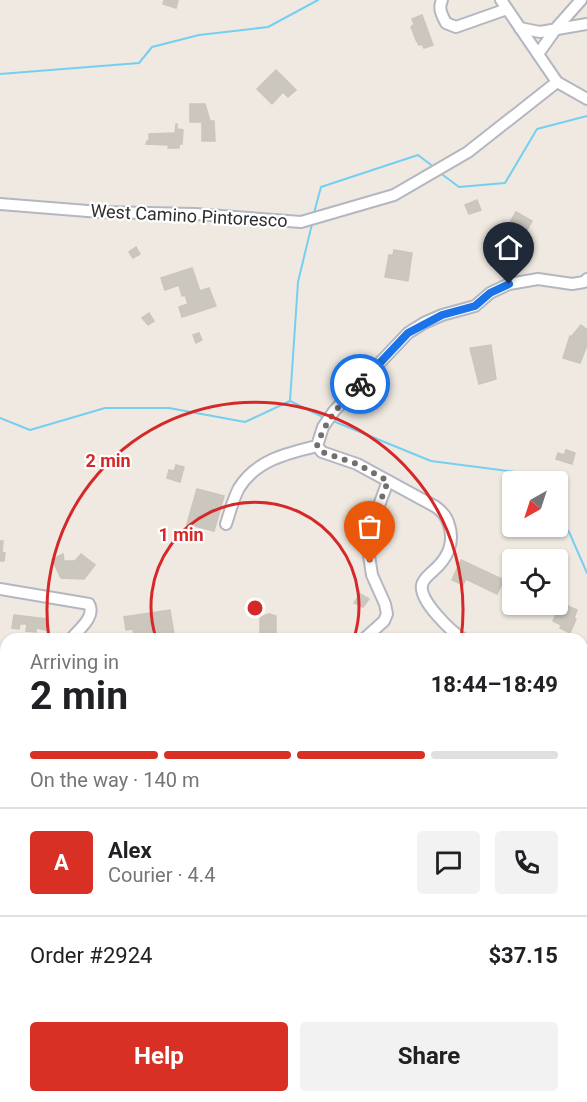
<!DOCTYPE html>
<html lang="en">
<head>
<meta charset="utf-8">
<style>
	:root { --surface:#fff; --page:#f2f2f2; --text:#202124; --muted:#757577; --line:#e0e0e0; --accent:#d93025 }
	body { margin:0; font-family:Roboto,sans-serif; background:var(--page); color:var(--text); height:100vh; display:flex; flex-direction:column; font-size:22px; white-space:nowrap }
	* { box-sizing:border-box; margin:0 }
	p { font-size:20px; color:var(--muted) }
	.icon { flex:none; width:33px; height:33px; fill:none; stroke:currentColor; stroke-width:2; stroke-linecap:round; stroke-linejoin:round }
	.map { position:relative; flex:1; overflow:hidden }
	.sheet { position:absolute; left:0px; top:633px; width:588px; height:470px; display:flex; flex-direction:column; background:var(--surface); border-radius:18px 18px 0 0; box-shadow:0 2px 4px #0004 }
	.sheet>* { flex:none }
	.needle { width:39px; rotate:219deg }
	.fabs { position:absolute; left:502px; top:471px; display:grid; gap:12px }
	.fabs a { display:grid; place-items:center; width:66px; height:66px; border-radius:6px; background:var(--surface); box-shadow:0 2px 4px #0004; font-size:30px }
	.pin { position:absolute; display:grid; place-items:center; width:51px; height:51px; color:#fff; margin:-62px -26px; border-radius:50% 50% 50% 0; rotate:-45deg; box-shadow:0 0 6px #0007 }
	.pin .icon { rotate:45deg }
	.courier { position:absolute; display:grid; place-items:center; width:60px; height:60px; margin:-30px; border:4px solid #1a73e8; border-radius:50%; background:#fff; color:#222; box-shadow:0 2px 8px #0007 }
	.overview em { font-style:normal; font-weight:700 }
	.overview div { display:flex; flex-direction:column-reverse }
	.overview { display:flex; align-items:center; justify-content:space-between; height:102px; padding:0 30px }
	h1 { font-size:39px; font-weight:700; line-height:45px }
	.bar { display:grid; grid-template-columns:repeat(4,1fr); gap:9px 6px; align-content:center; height:72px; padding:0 30px }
	.bar i { height:8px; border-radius:4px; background:var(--line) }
	.bar .active { background:var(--accent) }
	.bar p { grid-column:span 4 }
	.line { display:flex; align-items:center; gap:15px; padding:0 30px; border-top:2px solid var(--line) }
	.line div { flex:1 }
	.round { display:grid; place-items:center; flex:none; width:63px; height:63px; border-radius:6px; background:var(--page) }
	.primary-button { display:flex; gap:12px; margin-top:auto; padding:12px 30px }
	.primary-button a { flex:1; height:69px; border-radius:6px; background:var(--accent); color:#fff; font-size:24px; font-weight:700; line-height:69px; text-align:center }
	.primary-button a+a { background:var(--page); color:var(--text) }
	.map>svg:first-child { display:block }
</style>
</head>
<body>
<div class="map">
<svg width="587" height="1102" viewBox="0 0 587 1102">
	<rect width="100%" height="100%" fill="#efe9e1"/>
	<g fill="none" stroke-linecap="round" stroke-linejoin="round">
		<!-- stream -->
		<g stroke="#75cff0" stroke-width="2">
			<path d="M0 74 139 63 152 47 199 35 268 27 318 0"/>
			<path d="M439 172 459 187 505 183 537 129 587 116"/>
			<path d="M314 213 321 187 418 155 435 168"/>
			<path d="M290 401 298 282 312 224"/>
			<path d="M0 418 30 430 105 408H169L245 422 290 401 325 418"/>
			<path d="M333 421 431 461 532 474 536 482"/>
			<path d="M558 515 570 534 587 573"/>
		</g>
	</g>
	<!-- building -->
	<g fill="#cbc7bf" stroke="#cbc5ba" stroke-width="1.5">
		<path d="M164 0H178L176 8 163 4Z"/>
		<path d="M422 15 433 45 424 48 422 44 419 45 416 40 411 27 414 24 412 19Z"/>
		<path d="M276 70 296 90 288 97 283 92 272 104 257 89Z"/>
		<path d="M190 104H205L210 121H214L215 141H202V122H190Z"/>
		<path d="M176 124H177V129L183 130 182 144H179V148H168L169 145 146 144 147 141H149V134L175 133Z"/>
		<path d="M477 200 481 210 469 214 465 205Z"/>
		<path d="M516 212 532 221 521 240 523 241 518 250 510 245 514 239 504 233Z"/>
		<path d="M136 247 140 254 133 258 129 252Z"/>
		<path d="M394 250 412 253 408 281 385 277 389 255H393Z"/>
		<path d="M192 268 200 291 209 288 216 306 182 317 179 307 188 304 185 295 182 296 179 285 165 290 161 278Z"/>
		<path d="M149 313 154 321 148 325 142 318Z"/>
		<path d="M581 325 587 330V345L580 363 563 358 570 336 571 337Z"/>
		<path d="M199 333 202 340 196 343 193 335Z"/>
		<path d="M491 345 496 379 479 384 470 348Z"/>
		<path d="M566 450 575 453 572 464 556 459 558 453 564 455Z"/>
		<path d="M176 465 184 467 180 482 167 478 169 470 174 471Z"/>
		<path d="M197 489 224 496 214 531 187 524Z"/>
		<path d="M0 541H3L2 552 5 553 4 561H0Z"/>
		<path d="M63 554 64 561H75L81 554 95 565 84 579 61 578 52 559Z"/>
		<path d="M461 560 504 580 497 594 466 579 463 585 452 580Z"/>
		<path d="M360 594 369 599 363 607 354 603Z"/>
		<path d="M561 603 577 610 574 618 576 619 570 633 560 628 561 625 553 621Z"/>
		<path d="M170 610 174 634 134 639 133 629 126 630 124 617Z"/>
		<path d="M269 614 276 616V634L269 637 260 634V617Z"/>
		<path d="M14 615 47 619 46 630 36 628V632L26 631 27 624H20L19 629 12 628Z"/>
		<path d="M586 794 587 818 582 819V795Z"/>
		<path d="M587 903V938L582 935V906L585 908Z"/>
		<path d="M84 1096H111L112 1102H85Z"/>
	</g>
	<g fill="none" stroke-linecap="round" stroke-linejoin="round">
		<defs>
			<g id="minor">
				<path d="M442 0C438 9 442 15 446 23L456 27 507 9"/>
				<path d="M501 0 557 82 587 99"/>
				<path d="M520 28 540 32 587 24"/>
				<path d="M538 54 558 26 581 0"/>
				<path d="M0 204 100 212 195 214 301 222 394 195 468 152 557 82"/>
				<path d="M226 524C230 512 233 499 239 488 256 460 288 453 317 446"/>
				<path d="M0 589 89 604C96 617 79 629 71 639"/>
				<path d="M364 639 384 621 387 614 385 604 372 575 368 549 377 511 388 481"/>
				<path d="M463 639C451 631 419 601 422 585 423 579 429 575 433 571 447 559 455 543 449 525 447 517 443 512 436 507L357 464 322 452 317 446 323 427 334 411 408 333 424 323 442 315 475 306 490 293 509 284 538 279 572 284 584 282 587 279"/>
				<path d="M582 713 587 706"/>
				<path d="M0 721 6 714"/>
				<path d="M0 808 6 814"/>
				<path d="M0 847 6 840"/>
				<path d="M0 1066 6 1059"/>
				<path d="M582 1086 587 1082"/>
				<path d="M291 1102 294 1096"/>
				<path d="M565 1102 571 1096"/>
			</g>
		</defs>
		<!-- minor casing -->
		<use href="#minor" stroke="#b4b7c1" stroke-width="14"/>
		<!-- minor -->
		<use href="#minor" stroke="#fff" stroke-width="10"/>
	</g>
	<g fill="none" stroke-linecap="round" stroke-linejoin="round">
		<!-- done -->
		<path stroke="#726f6d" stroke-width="6" stroke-dasharray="0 10.8" d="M360 384C340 405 327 417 317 446L322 452 357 464 388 481C378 508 367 534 370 563"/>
		<!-- route -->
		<path stroke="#1a73e8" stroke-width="8" d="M360 384 408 333 442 315 475 306 490 293 509 284"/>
	</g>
	<!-- distance rings -->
	<g fill="none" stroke="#d62828" stroke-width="3">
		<path d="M156 638A104 104 0 1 1 354 638"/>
		<path d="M49 639A208 208 0 1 1 461 639"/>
	</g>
	<g text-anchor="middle" stroke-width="4.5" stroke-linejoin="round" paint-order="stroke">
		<!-- street labels -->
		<g font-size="18" fill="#2e2e2e" stroke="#fff">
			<text transform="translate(189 216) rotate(3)" y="6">West Camino Pintoresco</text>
		</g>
	</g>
	<circle cx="255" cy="608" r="9" fill="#d62828" stroke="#fff" stroke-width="3"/>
	<g font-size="18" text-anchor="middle" font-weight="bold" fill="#d62828" stroke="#fff" stroke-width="4.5" stroke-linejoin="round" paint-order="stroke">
		<text x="108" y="467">2 min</text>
		<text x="181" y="541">1 min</text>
	</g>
</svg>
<div class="fabs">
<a><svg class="needle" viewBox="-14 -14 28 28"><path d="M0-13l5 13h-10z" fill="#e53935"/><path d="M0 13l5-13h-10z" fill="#757577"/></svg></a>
<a><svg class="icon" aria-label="locate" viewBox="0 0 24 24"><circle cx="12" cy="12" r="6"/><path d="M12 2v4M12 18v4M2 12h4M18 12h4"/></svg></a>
</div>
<div class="pin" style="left:370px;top:563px;background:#ea580c"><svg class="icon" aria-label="bag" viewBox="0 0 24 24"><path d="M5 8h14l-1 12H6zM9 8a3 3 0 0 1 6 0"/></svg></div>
<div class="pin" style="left:509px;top:284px;background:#1f2937"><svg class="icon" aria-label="home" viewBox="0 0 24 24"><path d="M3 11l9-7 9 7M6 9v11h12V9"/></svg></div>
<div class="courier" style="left:360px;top:384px"><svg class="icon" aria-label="bike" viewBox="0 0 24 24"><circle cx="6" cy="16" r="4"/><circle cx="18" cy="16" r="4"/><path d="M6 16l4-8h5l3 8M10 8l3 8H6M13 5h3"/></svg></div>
<section class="sheet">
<div class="overview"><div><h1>2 min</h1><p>Arriving in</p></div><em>18:44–18:49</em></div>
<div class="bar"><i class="active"></i><i class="active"></i><i class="active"></i><i></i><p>On the way · 140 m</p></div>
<div class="line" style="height:108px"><b class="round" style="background:var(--accent);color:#fff">A</b><div><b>Alex</b><p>Courier · 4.4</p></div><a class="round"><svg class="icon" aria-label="chat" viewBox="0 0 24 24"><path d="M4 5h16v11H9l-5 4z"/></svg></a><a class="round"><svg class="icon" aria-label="phone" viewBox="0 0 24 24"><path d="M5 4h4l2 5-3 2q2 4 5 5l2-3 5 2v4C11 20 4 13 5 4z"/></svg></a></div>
<div class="line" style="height:78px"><div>Order #2924</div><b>$37.15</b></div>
<div class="primary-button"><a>Help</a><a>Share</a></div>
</section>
</div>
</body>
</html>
